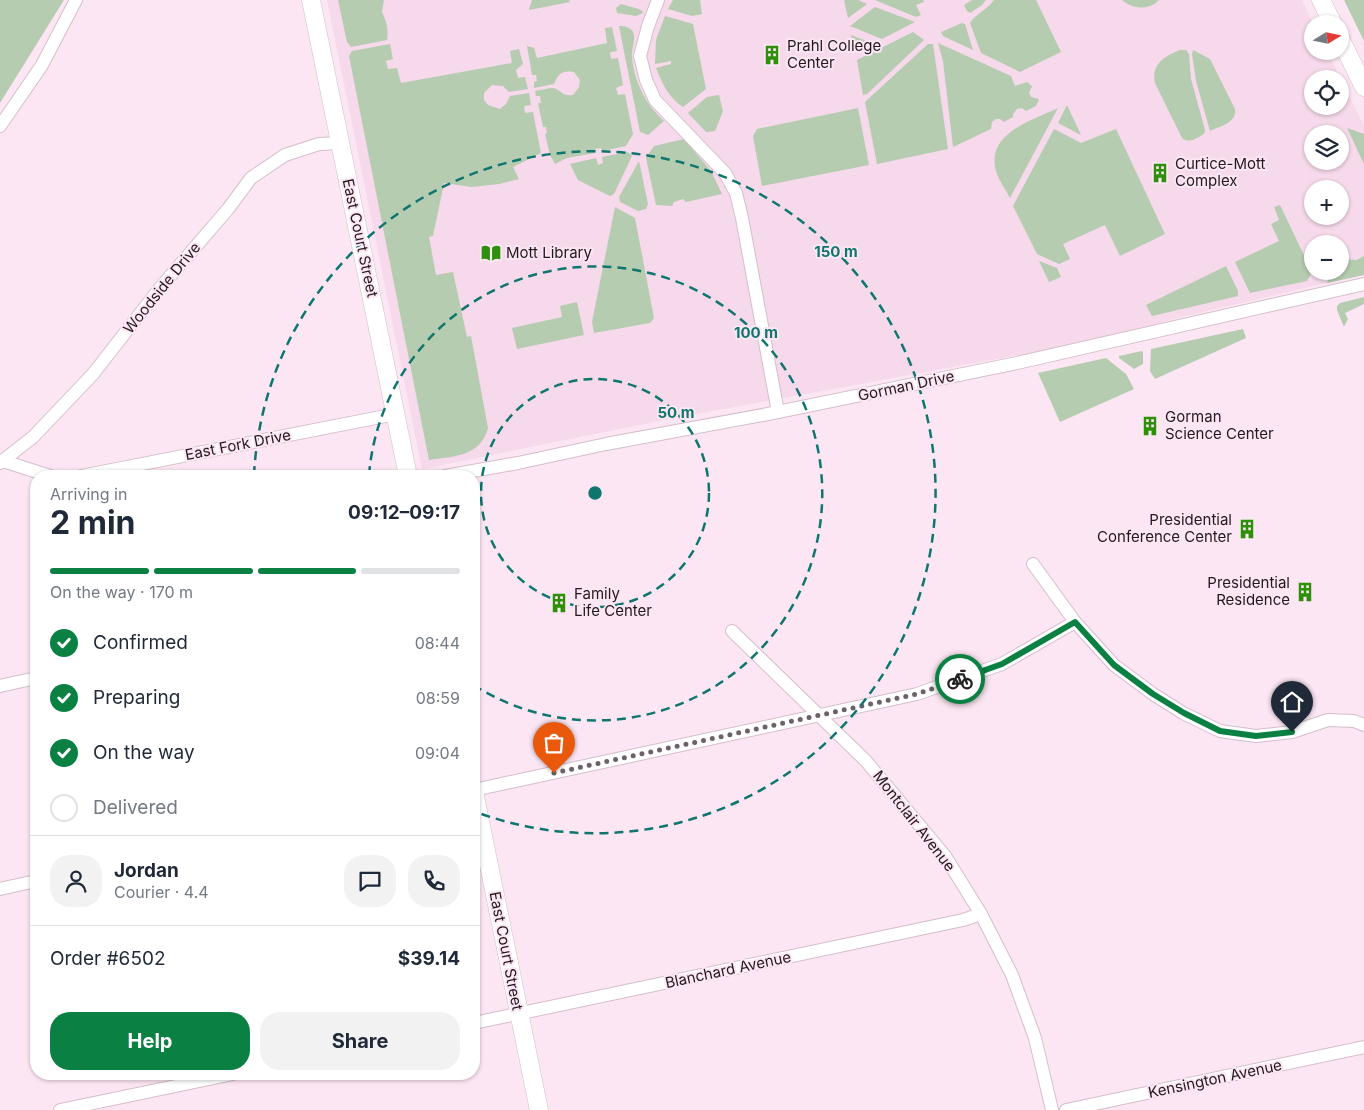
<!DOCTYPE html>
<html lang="en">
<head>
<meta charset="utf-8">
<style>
	:root { --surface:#fff; --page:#f2f2f3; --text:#1f2937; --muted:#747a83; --line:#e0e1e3; --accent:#0b8043 }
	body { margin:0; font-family:Inter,sans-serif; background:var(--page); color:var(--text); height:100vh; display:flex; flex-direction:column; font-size:19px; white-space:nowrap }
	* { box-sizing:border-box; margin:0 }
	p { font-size:16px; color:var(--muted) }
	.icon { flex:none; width:28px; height:28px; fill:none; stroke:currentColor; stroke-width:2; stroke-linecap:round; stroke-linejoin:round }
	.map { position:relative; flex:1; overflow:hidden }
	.details { position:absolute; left:30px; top:470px; width:450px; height:610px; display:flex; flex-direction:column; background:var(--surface); border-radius:20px; box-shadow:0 1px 4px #0004 }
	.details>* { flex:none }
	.needle { width:32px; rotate:80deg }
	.tools { position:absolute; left:1304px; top:15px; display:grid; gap:10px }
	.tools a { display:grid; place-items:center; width:45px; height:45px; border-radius:50%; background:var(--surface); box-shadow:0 1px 4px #0004; font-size:25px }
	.pin { position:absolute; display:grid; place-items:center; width:42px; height:42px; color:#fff; margin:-51px -21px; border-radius:50% 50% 50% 0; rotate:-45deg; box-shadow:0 0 5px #0007 }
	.pin .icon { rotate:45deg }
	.courier { position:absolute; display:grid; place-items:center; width:50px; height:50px; margin:-25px; border:4px solid #0b8043; border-radius:50%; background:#fff; color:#222; box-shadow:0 1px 6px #0007 }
	.head em { font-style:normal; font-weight:700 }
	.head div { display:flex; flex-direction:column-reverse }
	.head { display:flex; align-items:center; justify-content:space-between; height:85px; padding:0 20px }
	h1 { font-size:32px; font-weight:700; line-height:38px }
	.bar { display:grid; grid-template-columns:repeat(4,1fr); gap:8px 5px; align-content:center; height:60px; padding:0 20px }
	.bar i { height:6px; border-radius:4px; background:var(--line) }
	.bar .on { background:var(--accent) }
	.bar p { grid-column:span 4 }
	.line { display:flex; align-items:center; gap:12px; padding:0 20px; border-top:1px solid var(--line) }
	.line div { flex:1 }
	.round { display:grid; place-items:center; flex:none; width:52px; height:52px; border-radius:20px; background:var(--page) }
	ol { padding:0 20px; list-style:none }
	li { display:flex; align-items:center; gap:15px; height:55px }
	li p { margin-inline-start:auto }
	li .icon { padding:5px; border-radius:50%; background:var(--accent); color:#fff; stroke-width:4 }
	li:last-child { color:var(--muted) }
	li i { width:28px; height:28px; border:2px solid var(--line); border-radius:50% }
	.primary-button { display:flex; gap:10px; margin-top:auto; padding:10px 20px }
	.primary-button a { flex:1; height:58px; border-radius:20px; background:var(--accent); color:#fff; font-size:20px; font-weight:700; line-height:58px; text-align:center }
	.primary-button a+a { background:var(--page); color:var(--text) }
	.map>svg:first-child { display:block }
</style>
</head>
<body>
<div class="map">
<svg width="1364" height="1110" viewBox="0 0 1364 1110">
	<rect width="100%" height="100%" fill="#fce6f3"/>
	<!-- built -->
	<path fill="#f6d9ea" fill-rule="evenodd" d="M327 0H1302L1313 24 1312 51H1327L1364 126V274L1173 319 1100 340 674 418 422 469ZM1312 79H1340V106H1312ZM1312 134H1340V161H1312ZM1312 189H1340V216H1312ZM1312 244H1340V271H1312Z"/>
	<!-- green -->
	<g fill="#b5ccb0">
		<path d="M0 0H64L0 103Z"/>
		<path d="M338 0H384L382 12C386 20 389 30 387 40L351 47 347 42Z"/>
		<path d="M532 0H569L570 2 529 10Z"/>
		<path d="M673 0H700L702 14 692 16 668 9Z"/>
		<path d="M844 0H858L867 4 848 18Z"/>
		<path d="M875 0H923L924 2 916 5 921 15 916 17Z"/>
		<path d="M972 0H986L982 5 970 13 967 11 964 5Z"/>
		<path d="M994 0H1036L1061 52 1020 72 981 53 970 23C975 14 986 11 994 0Z"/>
		<path d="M1122 0H1159C1148 11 1133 9 1122 0Z"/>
		<path d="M1344 0H1364V41Z"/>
		<path d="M621 4 639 9 643 12V13L636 16 617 13 616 8Z"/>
		<path d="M875 7 915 22 882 39 850 26Z"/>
		<path d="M665 16 693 24 706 89 683 107C668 97 662 83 656 68L671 64V61L655 64 656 40Z"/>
		<path d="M962 23 965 24 973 50 943 36 941 32Z"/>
		<path d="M619 26C625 26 630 27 633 32 636 38 632 48 632 55 633 80 646 105 664 121L648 135 640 132Z"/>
		<path d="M612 27 617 51 610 52 611 59 618 58 623 85 616 88 618 95 625 94 633 134 626 146 602 151 601 148 595 149V153L567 158 555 164 550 155 545 134 547 133 546 127H543L538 103H541L540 96H536L535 91C541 90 548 88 553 88 561 89 561 97 573 95L579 87 580 80 574 72C562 70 558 74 554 84L534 88V82L537 81 536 75H532L527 46 534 48 537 58 607 43 605 28Z"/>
		<path d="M913 32 924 40 867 94 863 95 857 60Z"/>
		<path d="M851 35 872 43 855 51Z"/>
		<path d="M938 43 1011 76 1015 86 1027 82 1032 86 1029 93 1031 97 1039 99 1036 106 1026 111 1022 108 1017 109 1013 114V117L1004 122 1000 119H996L992 122 991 129 953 147 943 61Z"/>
		<path d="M390 44 393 59 386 61 388 69 397 68 401 83 512 63 510 51 519 49 523 64 516 70 518 78 525 77 528 89 509 92 503 86 492 85 484 93V100L488 105 500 109 506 104 510 96 529 93 531 105 524 106 525 113 533 112 541 153 513 167 519 179 499 184 472 187 444 183 433 236 429 237 436 275 453 272 467 337 471 336 488 428C480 457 454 456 429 460L349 56 352 51Z"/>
		<path d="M928 44H933L948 149 877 164 865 102Z"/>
		<path d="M1180 50H1186L1189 54 1191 79 1205 130 1204 134C1197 138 1189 144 1182 138L1155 83C1151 65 1164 56 1180 50Z"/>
		<path d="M1193 50 1210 59 1235 109C1237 123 1220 126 1210 131L1196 81 1192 54Z"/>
		<path d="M719 95 723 111 715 131 706 132 688 113 707 97Z"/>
		<path d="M1067 105 1081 135 1058 123Z"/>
		<path d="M858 108 869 165 762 186 753 136 757 129Z"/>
		<path d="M1058 108 1010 198C1006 190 1000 182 997 174 983 134 1031 121 1058 108Z"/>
		<path d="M1347 128 1364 134V164Z"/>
		<path d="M1054 129 1081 143 1116 129 1165 234 1120 256 1105 225 1063 244 1070 259 1059 264 1037 254 1013 206Z"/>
		<path d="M684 139 711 171 722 194 686 202 683 199 674 202 672 206 656 205 646 158 654 146Z"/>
		<path d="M628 152 632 156 614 194 610 196 578 180 570 164 596 158 598 165 603 163 602 157Z"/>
		<path d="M639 161 648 204 646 209 638 211 620 202 619 197Z"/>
		<path d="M1280 205 1312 272 1307 281 1250 293 1235 262 1279 241 1271 224 1279 220 1274 207Z"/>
		<path d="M615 207 635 218 654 318 650 323 594 333 592 322Z"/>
		<path d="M1364 256V275L1327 283 1331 271H1340V259L1357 260Z"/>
		<path d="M1039 261 1057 268 1061 277 1049 282Z"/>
		<path d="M1226 266 1238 291V296L1152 316 1146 305Z"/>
		<path d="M1364 297V304L1345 313 1348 319 1344 327 1337 310V306L1340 303Z"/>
		<path d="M577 302 584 335 517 349 512 328 562 317 560 306Z"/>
		<path d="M1243 329 1246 338 1155 379 1150 371 1151 349Z"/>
		<path d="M1142 351 1143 353V364L1134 369 1119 358V356Z"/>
		<path d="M1106 358 1126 374 1134 389 1060 422 1038 373Z"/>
	</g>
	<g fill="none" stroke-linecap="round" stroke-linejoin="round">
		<defs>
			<g id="street">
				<path d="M658 0 648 26 640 56 646 80 655 100 725 173 736 193 742 218 778 412"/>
				<path d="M0 126 42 65 76 0"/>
				<path d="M3 461 50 476"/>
				<path d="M0 463 33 437 93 374 160 288 228 209 251 178 285 155 319 144 340 143"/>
				<path d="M81 476 396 414"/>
				<path d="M445 476 518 463 606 444 768 414 1017 363 1364 284"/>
				<path d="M1033 564 1075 622 1114 665 1153 694 1183 713 1220 731 1256 736 1292 732 1328 720 1354 721 1364 725"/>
				<path d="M732 631 866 761 945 856 981 914 1012 975 1035 1038 1052 1110"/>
				<path d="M0 686 36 678"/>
				<path d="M474 790 917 694 1002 664 1075 622"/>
				<path d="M0 889 36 881"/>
				<path d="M474 1023 963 920 981 914"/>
				<path d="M60 1110 233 1074"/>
				<path d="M1066 1110 1364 1047"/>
			</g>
			<g id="secondary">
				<path d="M311 0 408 476"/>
				<path d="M1321 0 1333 24"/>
				<path d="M1340 38 1364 87"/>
				<path d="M474 792 539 1110"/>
			</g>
		</defs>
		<!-- street casing -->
		<use href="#street" stroke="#d4becb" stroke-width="14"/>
		<!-- secondary casing -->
		<use href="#secondary" stroke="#d4becb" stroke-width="19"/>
		<!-- street -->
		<use href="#street" stroke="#fff" stroke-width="12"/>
		<!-- secondary -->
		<use href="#secondary" stroke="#fff" stroke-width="18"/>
	</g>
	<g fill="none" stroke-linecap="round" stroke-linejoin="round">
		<!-- done -->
		<path stroke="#6e6169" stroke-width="5" stroke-dasharray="0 9" d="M554 773 917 694 960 679"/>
		<!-- route -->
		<path stroke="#0b8043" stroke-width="6" d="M960 679 1002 664 1075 622 1114 665 1153 694 1184 713 1220 731 1256 736 1292 732"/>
	</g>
	<!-- distance rings -->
	<g fill="none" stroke="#0f766e" stroke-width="2.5" stroke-dasharray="9 6">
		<circle cx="595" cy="493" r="114"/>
		<path d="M369 475A227 227 0 1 1 475 686"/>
		<path d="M254 475A341 341 0 1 1 476 812"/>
	</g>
	<!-- icons -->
	<defs>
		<symbol id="building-bare" viewBox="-9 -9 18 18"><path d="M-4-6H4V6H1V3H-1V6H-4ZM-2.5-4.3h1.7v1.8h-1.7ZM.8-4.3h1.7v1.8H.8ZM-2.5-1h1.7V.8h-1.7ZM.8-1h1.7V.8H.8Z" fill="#2e900a" stroke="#fce6f3" stroke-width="2.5" paint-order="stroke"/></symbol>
		<symbol id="library-bare" viewBox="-9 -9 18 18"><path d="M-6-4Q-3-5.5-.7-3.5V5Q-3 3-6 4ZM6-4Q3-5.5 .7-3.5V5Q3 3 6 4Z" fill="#2e900a" stroke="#fce6f3" stroke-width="2.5" paint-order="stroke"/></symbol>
	</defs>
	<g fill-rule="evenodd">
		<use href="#building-bare" x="758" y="41" width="28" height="28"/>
		<use href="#building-bare" x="1146" y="159" width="28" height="28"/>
		<use href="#library-bare" x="477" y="239" width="28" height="28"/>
		<use href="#building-bare" x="1136" y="412" width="28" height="28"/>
		<use href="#building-bare" x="1233" y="515" width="28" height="28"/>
		<use href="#building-bare" x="1291" y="578" width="28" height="28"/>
		<use href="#building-bare" x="545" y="589" width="28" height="28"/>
	</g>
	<g text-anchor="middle" stroke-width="4" stroke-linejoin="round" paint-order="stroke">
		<!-- poi labels -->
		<g font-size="15" fill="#21191e" stroke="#fce6f3" text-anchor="start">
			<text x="787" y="51">Prahl College<tspan x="787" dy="17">Center</tspan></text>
			<text x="1175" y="169">Curtice-Mott<tspan x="1175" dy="17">Complex</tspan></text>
			<text x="506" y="258">Mott Library</text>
			<text x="1165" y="422">Gorman<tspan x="1165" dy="17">Science Center</tspan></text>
			<text x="1232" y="525" text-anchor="end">Presidential<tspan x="1232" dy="17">Conference Center</tspan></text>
			<text x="1290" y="588" text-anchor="end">Presidential<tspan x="1290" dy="17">Residence</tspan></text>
			<text x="574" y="599">Family<tspan x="574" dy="17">Life Center</tspan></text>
		</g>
		<!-- street labels -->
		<g font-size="15" fill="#21191e" stroke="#fce6f3">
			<text transform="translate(360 238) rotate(78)" y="5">East Court Street</text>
			<text transform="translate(162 288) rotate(-51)" y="5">Woodside Drive</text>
			<text transform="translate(906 386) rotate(-12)" y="5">Gorman Drive</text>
			<text transform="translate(238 445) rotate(-11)" y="5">East Fork Drive</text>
			<text transform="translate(914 821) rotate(52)" y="5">Montclair Avenue</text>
			<text transform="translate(506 951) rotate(79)" y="5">East Court Street</text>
			<text transform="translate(728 970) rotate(-12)" y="5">Blanchard Avenue</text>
			<text transform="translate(1215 1079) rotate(-12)" y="5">Kensington Avenue</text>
		</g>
	</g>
	<circle cx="595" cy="493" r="8" fill="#0f766e" stroke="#fce6f3" stroke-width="2.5"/>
	<g font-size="15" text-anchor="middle" font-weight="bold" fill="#0f766e" stroke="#fce6f3" stroke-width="4" stroke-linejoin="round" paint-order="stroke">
		<text x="836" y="257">150 m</text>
		<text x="756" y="338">100 m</text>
		<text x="676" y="418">50 m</text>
	</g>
</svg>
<div class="tools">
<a><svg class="needle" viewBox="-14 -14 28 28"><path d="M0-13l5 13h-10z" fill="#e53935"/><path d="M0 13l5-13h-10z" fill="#747a83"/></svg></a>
<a><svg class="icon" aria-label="locate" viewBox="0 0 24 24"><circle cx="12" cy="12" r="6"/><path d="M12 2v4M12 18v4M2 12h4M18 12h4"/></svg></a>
<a><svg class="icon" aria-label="layers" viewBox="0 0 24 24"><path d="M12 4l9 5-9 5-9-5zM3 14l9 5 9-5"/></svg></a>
<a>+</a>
<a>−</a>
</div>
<div class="pin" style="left:554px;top:773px;background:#ea580c"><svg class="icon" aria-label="bag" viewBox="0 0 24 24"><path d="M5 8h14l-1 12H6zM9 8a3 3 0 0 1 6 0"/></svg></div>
<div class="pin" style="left:1292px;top:732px;background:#1f2937"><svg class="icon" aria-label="home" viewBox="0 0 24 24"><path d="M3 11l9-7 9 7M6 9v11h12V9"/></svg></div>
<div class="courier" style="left:960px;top:679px"><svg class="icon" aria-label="bike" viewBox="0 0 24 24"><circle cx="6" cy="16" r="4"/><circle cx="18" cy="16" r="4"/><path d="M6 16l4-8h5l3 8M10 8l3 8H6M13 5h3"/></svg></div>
<section class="details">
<div class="head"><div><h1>2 min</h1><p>Arriving in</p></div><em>09:12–09:17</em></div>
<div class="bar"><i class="on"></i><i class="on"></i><i class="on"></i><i></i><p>On the way · 170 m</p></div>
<ol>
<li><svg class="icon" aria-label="check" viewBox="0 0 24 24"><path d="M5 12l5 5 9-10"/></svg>Confirmed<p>08:44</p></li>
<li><svg class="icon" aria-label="check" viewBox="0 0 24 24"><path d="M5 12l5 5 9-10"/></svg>Preparing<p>08:59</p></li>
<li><svg class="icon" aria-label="check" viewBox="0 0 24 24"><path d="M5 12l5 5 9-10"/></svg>On the way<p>09:04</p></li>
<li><i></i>Delivered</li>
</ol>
<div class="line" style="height:90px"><a class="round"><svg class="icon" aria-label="person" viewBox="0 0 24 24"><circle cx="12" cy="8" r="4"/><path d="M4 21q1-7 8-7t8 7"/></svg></a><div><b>Jordan</b><p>Courier · 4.4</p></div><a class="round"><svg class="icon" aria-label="chat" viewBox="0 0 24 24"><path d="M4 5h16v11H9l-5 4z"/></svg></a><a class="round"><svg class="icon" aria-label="phone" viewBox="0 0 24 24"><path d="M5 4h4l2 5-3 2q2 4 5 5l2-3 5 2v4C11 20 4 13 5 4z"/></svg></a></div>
<div class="line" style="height:65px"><div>Order #6502</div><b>$39.14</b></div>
<div class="primary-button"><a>Help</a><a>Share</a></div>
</section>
</div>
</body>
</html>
